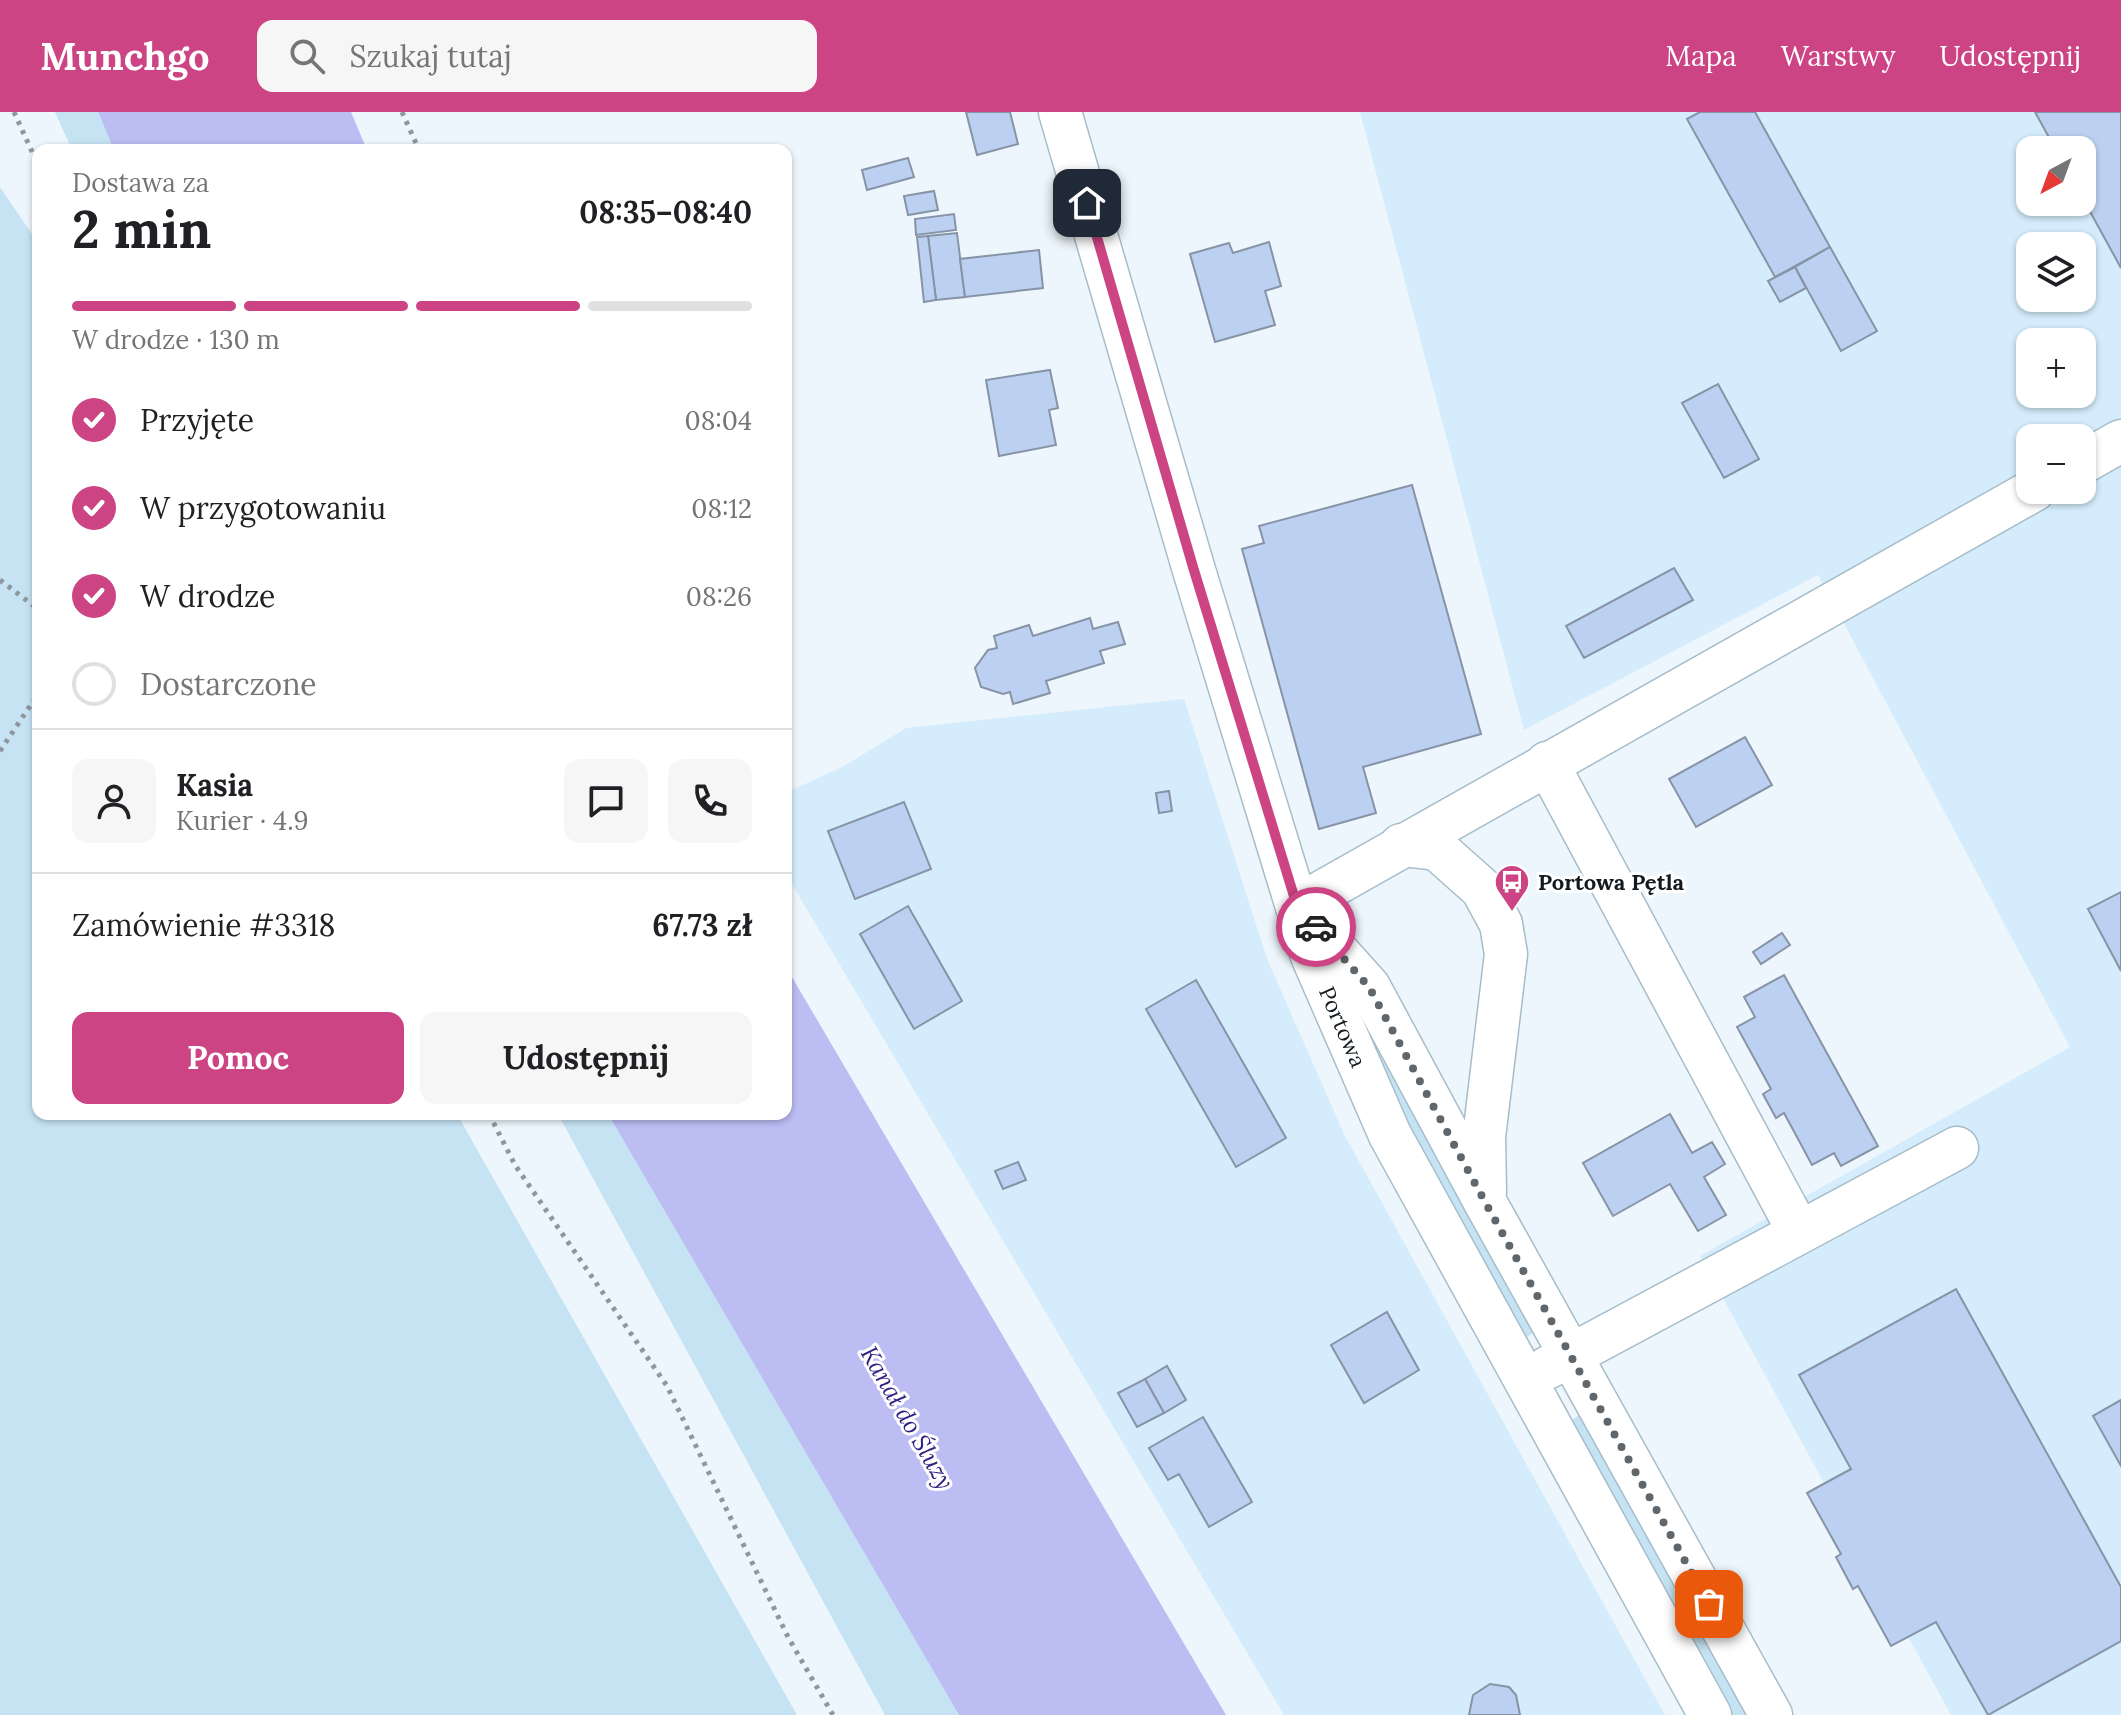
<!DOCTYPE html>
<html lang="pl">
<head>
<meta charset="utf-8">
<style>
	:root { --surface:#fff; --page:#f6f6f6; --text:#202124; --muted:#757577; --line:#e0e0e0; --accent:#cc4483 }
	body { margin:0; font-family:Lora,serif; background:var(--page); color:var(--text); height:100vh; display:flex; flex-direction:column; font-size:30px; white-space:nowrap }
	* { box-sizing:border-box; margin:0 }
	p { font-size:26px; color:var(--muted) }
	.icon { flex:none; width:44px; height:44px; fill:none; stroke:currentColor; stroke-width:2; stroke-linecap:round; stroke-linejoin:round }
	.map { position:relative; flex:1; overflow:hidden }
	.side { position:absolute; left:32px; top:32px; width:760px; height:976px; display:flex; flex-direction:column; background:var(--surface); border-radius:16px; box-shadow:0 2px 6px #0004 }
	.side>* { flex:none }
	.needle { width:52px; rotate:221deg }
	.buttons { position:absolute; left:2016px; top:24px; display:grid; gap:16px }
	.buttons a { display:grid; place-items:center; width:80px; height:80px; border-radius:16px; background:var(--surface); box-shadow:0 2px 6px #0004; font-size:40px }
	.pin { position:absolute; display:grid; place-items:center; width:68px; height:68px; color:#fff; margin:-34px; border-radius:16px; box-shadow:0 4px 12px #0006 }
	.courier { position:absolute; display:grid; place-items:center; width:80px; height:80px; margin:-40px; border:6px solid #cc4483; border-radius:50%; background:#fff; color:#222; box-shadow:0 2px 10px #0007 }
	.headline em { font-style:normal; font-weight:800 }
	.headline div { display:flex; flex-direction:column-reverse }
	.headline { display:flex; align-items:center; justify-content:space-between; height:136px; padding:0 40px }
	h1 { font-size:52px; font-weight:800; line-height:60px }
	.bar { display:grid; grid-template-columns:repeat(4,1fr); gap:12px 8px; align-content:center; height:96px; padding:0 40px }
	.bar i { height:10px; border-radius:6px; background:var(--line) }
	.bar .active { background:var(--accent) }
	.bar p { grid-column:span 4 }
	.line { display:flex; align-items:center; gap:20px; padding:0 40px; border-top:2px solid var(--line) }
	.line div { flex:1 }
	.round { display:grid; place-items:center; flex:none; width:84px; height:84px; border-radius:16px; background:var(--page) }
	ol { padding:0 40px; list-style:none }
	li { display:flex; align-items:center; gap:24px; height:88px }
	li p { margin-inline-start:auto }
	li .icon { padding:8px; border-radius:50%; background:var(--accent); color:#fff; stroke-width:4 }
	li:last-child { color:var(--muted) }
	li i { width:44px; height:44px; border:4px solid var(--line); border-radius:50% }
	.cta { display:flex; gap:16px; margin-top:auto; padding:16px 40px }
	.cta a { flex:1; height:92px; border-radius:16px; background:var(--accent); color:#fff; font-size:32px; font-weight:800; line-height:92px; text-align:center }
	.cta a+a { background:var(--page); color:var(--text) }
	header { display:flex; align-items:center; gap:48px; box-sizing:border-box; height:112px; padding:0 40px; background:var(--accent); color:#fff }
	header strong { font-size:38px }
	nav { display:flex; gap:44px; margin-inline-start:auto; font-size:28px }
	.search { width:560px; height:72px; background:var(--page); display:flex; align-items:center; gap:20px; box-sizing:border-box; padding:0 28px; border-radius:16px; color:var(--muted); font-size:30px }
	.map>svg:first-child { display:block }
</style>
</head>
<body>
<header>
<strong>Munchgo</strong>
<div class="search"><svg class="icon" aria-label="search" viewBox="0 0 24 24"><circle cx="10" cy="10" r="6"/><path d="M15 15l6 6"/></svg>Szukaj tutaj</div>
<nav><a>Mapa</a><a>Warstwy</a><a>Udostępnij</a></nav>
</header>
<div class="map">
<svg width="2121" height="1603" viewBox="0 0 2121 1603">
	<rect width="100%" height="100%" fill="#edf6fc"/>
	<!-- built -->
	<g fill="#d4ecfb" fill-rule="evenodd">
		<path d="M1360 0H2121V1603H1951L1700 1144 2070 935 1818 463 1524 618ZM2030 38H2082V90H2030ZM2030 134H2082V186H2030ZM2030 230H2082V282H2030ZM2030 326H2082V378H2030Z"/>
		<path d="M1184 587 1267 847 1344 1022 1665 1603H1284L786 762V681L846 653 906 616Z"/>
	</g>
	<!-- green -->
	<g fill="#c6e3f4">
		<path d="M55 0H98L114 38H72Z"/>
		<path d="M0 75 38 131V1002H457L797 1603H0Z"/>
		<path d="M1343 871 1536 1219 1527 1225 1516 1217 1408 1026Z"/>
		<path d="M558 1002H608L959 1603H885Z"/>
		<path d="M1580 1302 1753 1603H1727L1570 1310Z"/>
	</g>
	<!-- water -->
	<g fill="#bbbdf3">
		<path d="M98 0H351L367 38H114Z"/>
		<path d="M786 855 1226 1603H959L608 1002H786Z"/>
	</g>
	<!-- building -->
	<g fill="#bcd1f1" stroke="#8793a6" stroke-width="2">
		<path d="M966 0H1010L1018 32 977 43Z"/>
		<path d="M1700 0H1755L1830 135 1775 165 1687 7Z"/>
		<path d="M2035 0H2121V156L2082 85V38H2056Z"/>
		<path d="M908 46 914 65 867 78 862 58Z"/>
		<path d="M934 79 938 98 908 103 904 84Z"/>
		<path d="M954 102 956 118 916 123 915 107Z"/>
		<path d="M957 121 965 185 936 188 928 124Z"/>
		<path d="M928 124 936 188 924 190 917 125Z"/>
		<path d="M1269 130 1281 174 1265 179 1275 213 1215 230 1190 142 1229 131 1233 141Z"/>
		<path d="M1830 135 1877 219 1841 239 1795 155Z"/>
		<path d="M1039 138 1043 176 965 185 960 147Z"/>
		<path d="M1795 155 1806 176 1780 190 1768 169Z"/>
		<path d="M1050 258 1058 296 1049 298 1056 333 999 344 986 268Z"/>
		<path d="M1718 272 1759 347 1724 366 1682 291Z"/>
		<path d="M1412 373 1481 622 1363 655 1376 701 1319 717 1242 437 1264 431 1259 414Z"/>
		<path d="M1674 456 1693 488 1584 546 1566 514Z"/>
		<path d="M1090 506 1093 517 1118 510 1125 532 1100 539 1104 551 1046 569 1050 581 1013 592 1010 580 1003 582 981 575 975 556 988 538 997 536 994 524 1029 513 1033 524Z"/>
		<path d="M1745 625 1772 673 1696 715 1669 667Z"/>
		<path d="M1169 679 1172 699 1159 701 1156 681Z"/>
		<path d="M904 690 931 757 855 787 828 719Z"/>
		<path d="M2121 780V859L2088 797Z"/>
		<path d="M908 794 962 889 914 917 860 822Z"/>
		<path d="M1782 821 1790 833 1761 852 1753 840Z"/>
		<path d="M1784 863 1878 1034 1841 1054 1834 1041 1812 1053 1784 1001 1776 1006 1763 982 1771 977 1737 915 1755 905 1744 885Z"/>
		<path d="M1196 868 1286 1026 1236 1055 1146 897Z"/>
		<path d="M1670 1002 1692 1041 1712 1030 1725 1052 1704 1065 1726 1103 1698 1119 1670 1072 1613 1104 1583 1051Z"/>
		<path d="M1018 1050 1026 1068 1003 1077 995 1059Z"/>
		<path d="M1956 1177 2121 1475V1529L1988 1603 1936 1510 1891 1534 1858 1474 1853 1477 1836 1445 1841 1442 1807 1381 1851 1357 1799 1263Z"/>
		<path d="M1387 1200 1419 1258 1364 1291 1331 1233Z"/>
		<path d="M1167 1254 1186 1288 1164 1301 1145 1267Z"/>
		<path d="M1145 1267 1164 1301 1137 1315 1118 1281Z"/>
		<path d="M2121 1288V1354L2093 1304Z"/>
		<path d="M1203 1305 1252 1390 1209 1415 1179 1362 1168 1368 1149 1336Z"/>
		<path d="M1490 1572 1509 1575 1516 1583 1520 1603H1469L1473 1583Z"/>
	</g>
	<g fill="none" stroke-linecap="round" stroke-linejoin="round">
		<defs>
			<g id="minor">
				<path id="s1" d="M1060 0 1193 455 1312 844 1390 1023 1710 1603"/>
				<path d="M2082 351 2121 329"/>
				<path d="M1547 651 1799 1120"/>
				<path d="M1401 733 1437 737 1482 777 1501 812 1506 842 1484 1025 1485 1080"/>
				<path d="M1297 794 2034 378"/>
				<path d="M1308 807 1369 875 1485 1090 1771 1603"/>
				<path d="M1547 1256 1957 1036"/>
			</g>
		</defs>
		<!-- minor casing -->
		<use href="#minor" stroke="#a6bdca" stroke-width="45"/>
		<!-- path -->
		<g stroke="#8e979c" stroke-width="5" stroke-dasharray="4 6" stroke-linecap="butt">
			<path d="M14 0 38 53"/>
			<path d="M402 0 419 38"/>
			<path d="M0 468 38 497"/>
			<path d="M0 639 38 582"/>
			<path d="M489 1002 515 1053 667 1274 788 1525 833 1603"/>
		</g>
		<!-- minor -->
		<use href="#minor" stroke="#fff" stroke-width="42"/>
	</g>
	<g fill="none" stroke-linecap="round" stroke-linejoin="round">
		<!-- done -->
		<path stroke="#5f676c" stroke-width="8" stroke-dasharray="0 14.4" d="M1316 815 1369 875 1485 1090 1709 1492"/>
		<!-- route -->
		<path stroke="#cc4483" stroke-width="10" d="M1087 91 1193 455 1297 794 1316 815"/>
	</g>
	<!-- icons -->
	<defs>
		<symbol id="bus-pin" viewBox="-11 -11 22 30"><path d="M0 17L-7.5 6A9.5 9.5 0 1 1 7.5 6Z" fill="#cc4483" stroke="#fff"/><path d="M-5-6H5V4H4V6H2V4H-2V6H-4V4H-5ZM-3.5-4V0h7V-4ZM-3.5 1.2v1.5H-2V1.2ZM2 1.2v1.5H3.5V1.2Z" fill="#fff"/></symbol>
	</defs>
	<g fill-rule="evenodd">
		<use href="#bus-pin" x="1492" y="750" width="40" height="54"/>
	</g>
	<g text-anchor="middle" stroke-width="6" stroke-linejoin="round" paint-order="stroke">
		<!-- poi labels -->
		<g font-size="22" font-weight="bold" fill="#121a1f" stroke="#fff" text-anchor="start">
			<text x="1538" y="778">Portowa Pętla</text>
		</g>
		<!-- street labels -->
		<g font-size="22" fill="#121a1f" stroke="#fff">
			<text dy="8" stroke="none"><textPath href="#s1" startOffset="958">Portowa</textPath></text>
		</g>
		<!-- water labels -->
		<g font-size="24" font-style="italic" fill="#321f82" stroke="#fff">
			<text transform="translate(907 1306) rotate(60)" y="8">Kanał do Śluzy</text>
		</g>
	</g>
</svg>
<div class="buttons">
<a><svg class="needle" viewBox="-14 -14 28 28"><path d="M0-13l5 13h-10z" fill="#e53935"/><path d="M0 13l5-13h-10z" fill="#757577"/></svg></a>
<a><svg class="icon" aria-label="layers" viewBox="0 0 24 24"><path d="M12 4l9 5-9 5-9-5zM3 14l9 5 9-5"/></svg></a>
<a>+</a>
<a>−</a>
</div>
<div class="pin" style="left:1709px;top:1492px;background:#ea580c"><svg class="icon" aria-label="bag" viewBox="0 0 24 24"><path d="M5 8h14l-1 12H6zM9 8a3 3 0 0 1 6 0"/></svg></div>
<div class="pin" style="left:1087px;top:91px;background:#1f2937"><svg class="icon" aria-label="home" viewBox="0 0 24 24"><path d="M3 11l9-7 9 7M6 9v11h12V9"/></svg></div>
<div class="courier" style="left:1316px;top:815px"><svg class="icon" aria-label="car" viewBox="0 0 24 24"><path d="M5 17H2v-5l4-1 3-4h7l3 4 3 1v5h-3M9 17h6M6 11h13"/><circle cx="7" cy="17" r="2"/><circle cx="17" cy="17" r="2"/></svg></div>
<section class="side">
<div class="headline"><div><h1>2 min</h1><p>Dostawa za</p></div><em>08:35–08:40</em></div>
<div class="bar"><i class="active"></i><i class="active"></i><i class="active"></i><i></i><p>W drodze · 130 m</p></div>
<ol>
<li><svg class="icon" aria-label="check" viewBox="0 0 24 24"><path d="M5 12l5 5 9-10"/></svg>Przyjęte<p>08:04</p></li>
<li><svg class="icon" aria-label="check" viewBox="0 0 24 24"><path d="M5 12l5 5 9-10"/></svg>W przygotowaniu<p>08:12</p></li>
<li><svg class="icon" aria-label="check" viewBox="0 0 24 24"><path d="M5 12l5 5 9-10"/></svg>W drodze<p>08:26</p></li>
<li><i></i>Dostarczone</li>
</ol>
<div class="line" style="height:144px"><a class="round"><svg class="icon" aria-label="person" viewBox="0 0 24 24"><circle cx="12" cy="8" r="4"/><path d="M4 21q1-7 8-7t8 7"/></svg></a><div><b>Kasia</b><p>Kurier · 4.9</p></div><a class="round"><svg class="icon" aria-label="chat" viewBox="0 0 24 24"><path d="M4 5h16v11H9l-5 4z"/></svg></a><a class="round"><svg class="icon" aria-label="phone" viewBox="0 0 24 24"><path d="M5 4h4l2 5-3 2q2 4 5 5l2-3 5 2v4C11 20 4 13 5 4z"/></svg></a></div>
<div class="line" style="height:104px"><div>Zamówienie #3318</div><b>67.73 zł</b></div>
<div class="cta"><a>Pomoc</a><a>Udostępnij</a></div>
</section>
</div>
</body>
</html>
